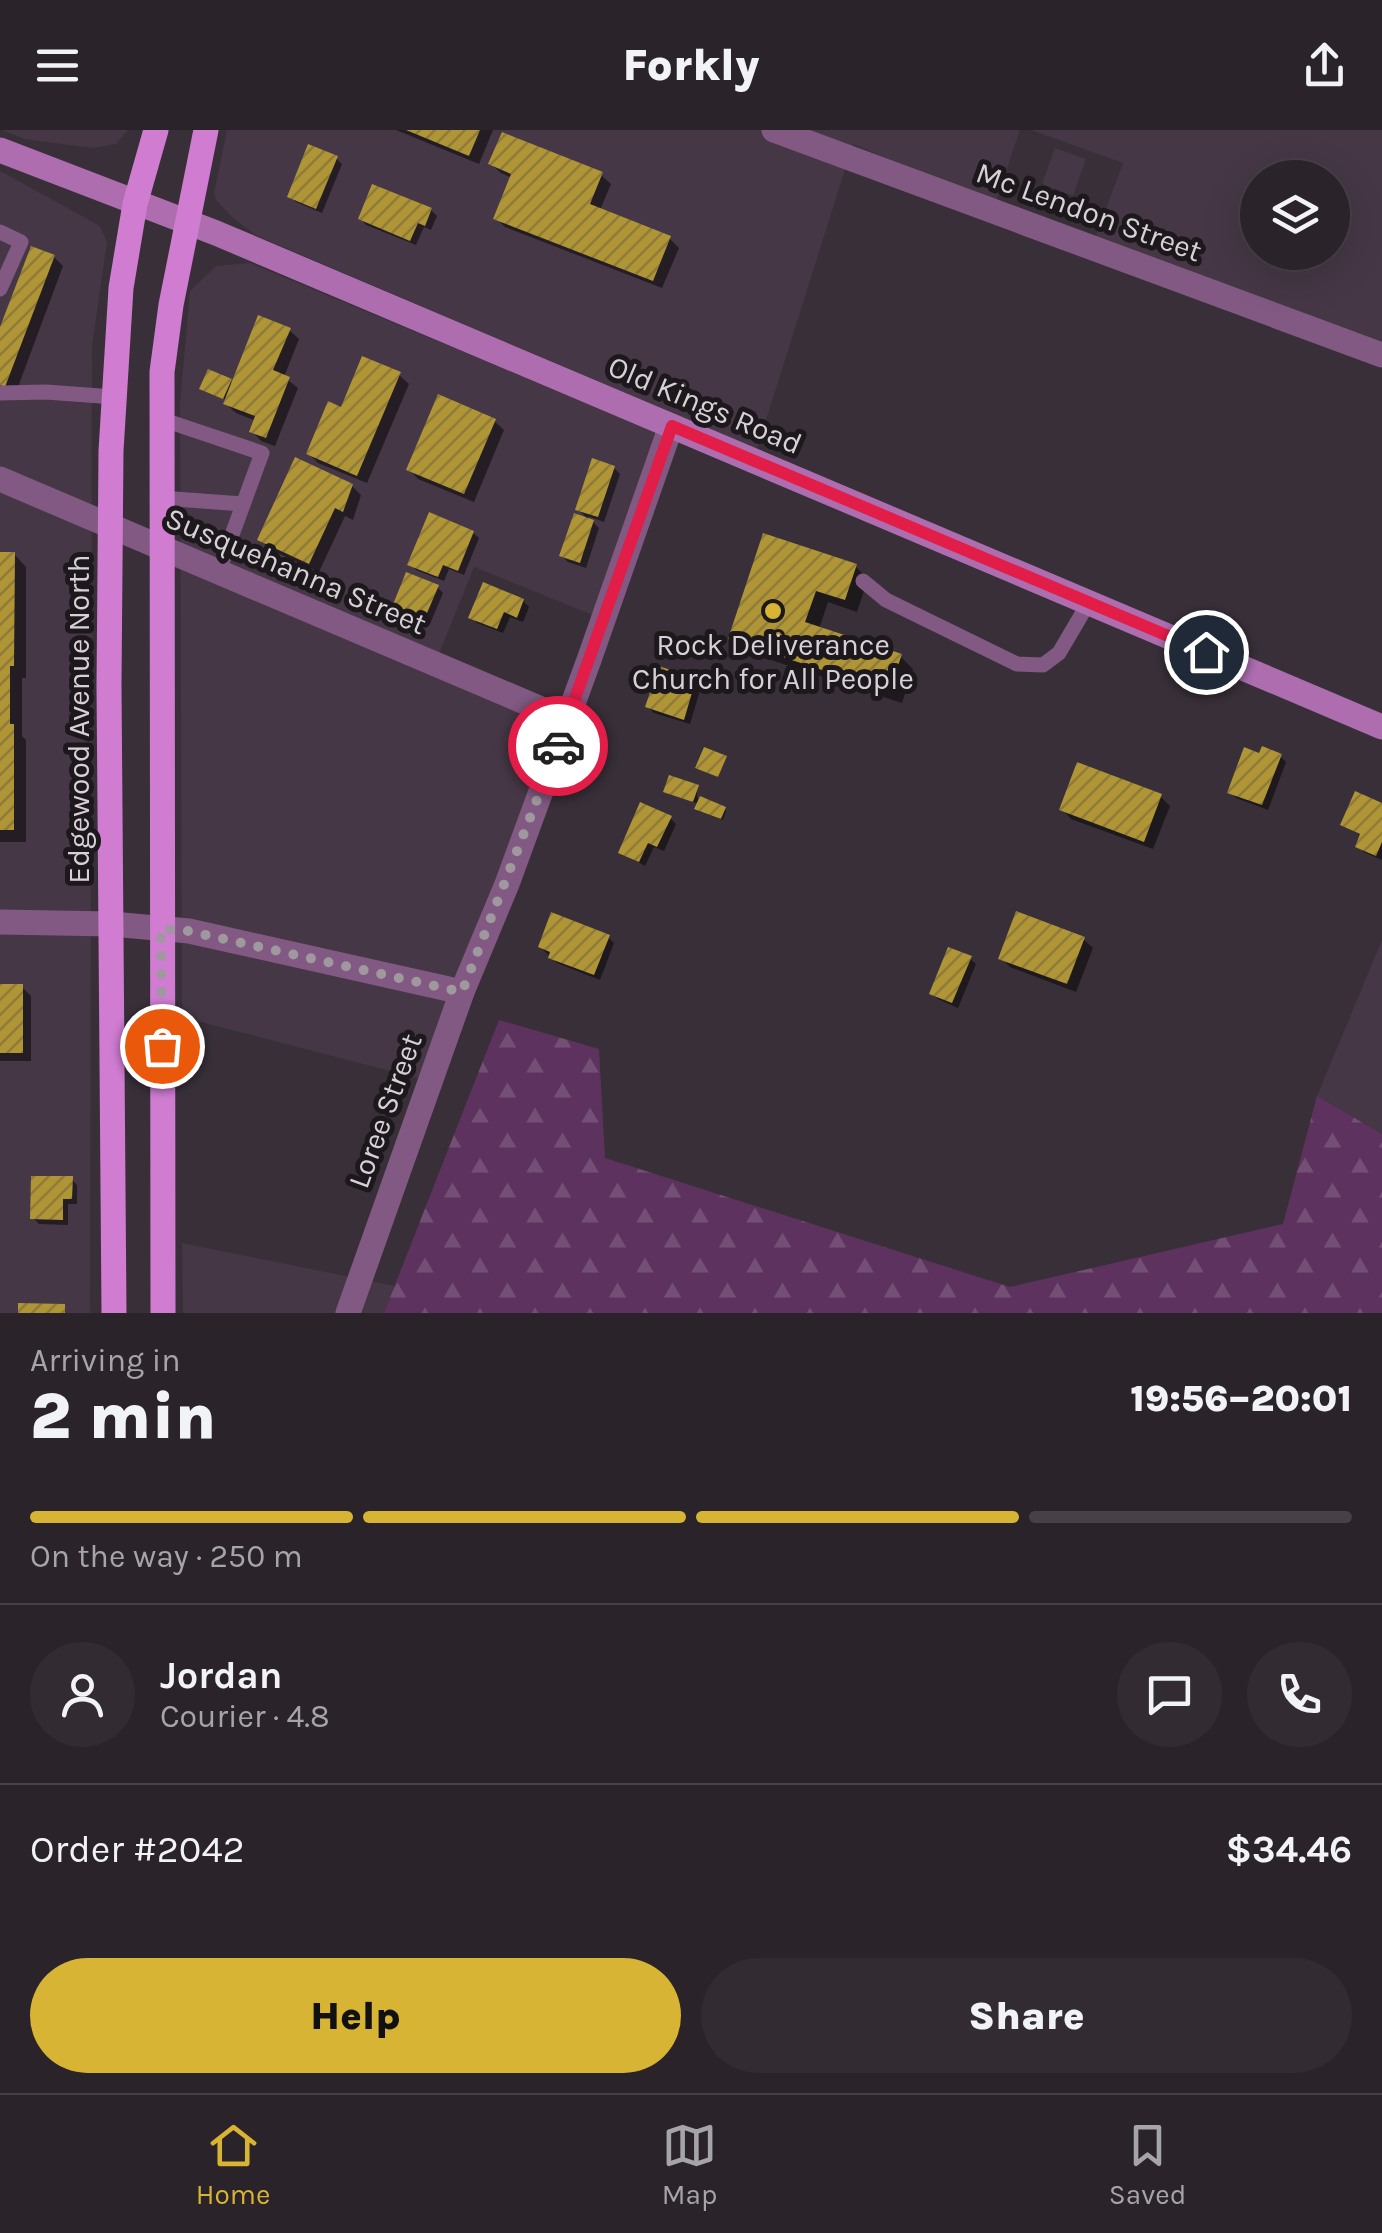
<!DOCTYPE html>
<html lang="en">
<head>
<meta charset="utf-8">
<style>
	:root { --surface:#2a232a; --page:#322b32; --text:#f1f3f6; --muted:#a5a4a8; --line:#464047; --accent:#d7b434 }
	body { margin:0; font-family:Karla,sans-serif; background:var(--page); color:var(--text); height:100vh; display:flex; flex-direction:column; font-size:38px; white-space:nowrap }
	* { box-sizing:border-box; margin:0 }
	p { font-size:32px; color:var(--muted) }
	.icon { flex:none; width:55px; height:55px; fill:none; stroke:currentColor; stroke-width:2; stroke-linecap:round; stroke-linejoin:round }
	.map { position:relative; height:1183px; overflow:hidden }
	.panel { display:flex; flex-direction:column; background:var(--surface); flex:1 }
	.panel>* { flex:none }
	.buttons { position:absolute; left:1240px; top:30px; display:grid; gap:20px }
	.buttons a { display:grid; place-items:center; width:110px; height:110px; border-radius:50%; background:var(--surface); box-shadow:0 10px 40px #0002,0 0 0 2px var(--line); font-size:50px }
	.pin { position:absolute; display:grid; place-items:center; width:85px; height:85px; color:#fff; margin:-42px; border:5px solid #fff; border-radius:50%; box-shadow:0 2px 10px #0007 }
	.courier { position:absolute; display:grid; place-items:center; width:100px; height:100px; margin:-50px; border:8px solid #e11d48; border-radius:50%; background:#fff; color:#222; box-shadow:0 2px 12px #0007 }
	.headline em { font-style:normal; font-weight:800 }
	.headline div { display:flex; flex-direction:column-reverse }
	.headline { display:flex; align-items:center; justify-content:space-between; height:170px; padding:0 30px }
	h1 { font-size:65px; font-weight:800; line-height:75px }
	.bar { display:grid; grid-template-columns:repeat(4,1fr); gap:15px 10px; align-content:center; height:120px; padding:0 30px }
	.bar i { height:12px; border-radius:8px; background:var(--line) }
	.bar .current { background:var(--accent) }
	.bar p { grid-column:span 4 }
	.line { display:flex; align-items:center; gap:25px; padding:0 30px; border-top:2px solid var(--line) }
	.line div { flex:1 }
	.round { display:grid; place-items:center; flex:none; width:105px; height:105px; border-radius:52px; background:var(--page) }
	.cta { display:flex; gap:20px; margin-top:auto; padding:20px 30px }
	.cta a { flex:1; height:115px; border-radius:60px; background:var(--accent); color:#111; font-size:40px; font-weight:800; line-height:115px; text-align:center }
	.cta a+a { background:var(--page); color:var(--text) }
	header { display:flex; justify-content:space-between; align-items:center; height:130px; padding:0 30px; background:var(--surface); font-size:45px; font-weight:800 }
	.tab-bar { display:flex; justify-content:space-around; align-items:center; height:140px; border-top:2px solid var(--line); background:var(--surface); font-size:28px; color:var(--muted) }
	.tab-bar a { display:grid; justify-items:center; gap:5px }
	.tab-bar .current { color:var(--accent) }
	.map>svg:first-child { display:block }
</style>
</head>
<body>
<header><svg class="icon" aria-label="menu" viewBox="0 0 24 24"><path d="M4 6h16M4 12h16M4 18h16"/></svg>Forkly<svg class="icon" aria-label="share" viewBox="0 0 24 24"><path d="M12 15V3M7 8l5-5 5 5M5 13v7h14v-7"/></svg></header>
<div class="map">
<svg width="1382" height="1183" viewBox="0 0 1382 1183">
	<defs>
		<pattern id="forest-firs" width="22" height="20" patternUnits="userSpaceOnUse" patternTransform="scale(2.5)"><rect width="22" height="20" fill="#5e325f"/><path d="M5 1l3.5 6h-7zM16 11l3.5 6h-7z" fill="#744f75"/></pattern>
		<pattern id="building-hatch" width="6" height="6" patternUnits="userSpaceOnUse" patternTransform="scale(2.5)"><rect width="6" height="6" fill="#b09536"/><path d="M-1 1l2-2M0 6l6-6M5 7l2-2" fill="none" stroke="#8e7b39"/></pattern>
	</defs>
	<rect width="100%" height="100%" fill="#382f38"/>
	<!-- built -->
	<g fill="#453745" fill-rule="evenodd">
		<path d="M2 0H128L116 14 93 18 24 9Z"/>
		<path d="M227 0H1020L995 74 853 14 757 319 257 106 233 88 216 70 214 63Z"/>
		<path d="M1031 0H1382V212L1095 108 1123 33ZM1258 48H1332V122H1258Z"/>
		<path d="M1055 18 1086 29 1073 66 1042 54Z"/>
		<path d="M0 41 100 96 107 112 92 215 90 1183H0Z"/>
		<path d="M250 133 675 310 615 494 474 437 439 524 580 587 475 863 421 949 182 887 180 274 190 161 216 136Z"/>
		<path d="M1382 810V1004L1317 966Z"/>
		<path d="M182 1113 395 1156 384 1183H183Z"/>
	</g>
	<!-- forest -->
	<path fill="url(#forest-firs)" d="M499 890 599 919 605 1028 1010 1157 1283 1094 1317 966 1382 1004V1183H384Z"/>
	<!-- shadow -->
	<g fill="#0007">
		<path d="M396 0H493L479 34Z"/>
		<path d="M336 28 342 34 322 83 296 72 290 67Z"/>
		<path d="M491 34 601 45 611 54 600 80 669 108 679 118 662 158 505 97 496 88 512 48 501 43Z"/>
		<path d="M431 80 437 86 431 100 424 97 416 115 366 95 361 89Z"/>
		<path d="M54 127 63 136 15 265 0 259V204Z"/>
		<path d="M289 200 299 209 284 247 298 258 275 316 261 311 252 301 256 291 236 283 226 274 227 270 204 261 230 251 234 254Z"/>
		<path d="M399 245 409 254 367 353 318 333 309 324 342 280Z"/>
		<path d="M494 291 504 300 474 372 418 349 409 339Z"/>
		<path d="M614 338 620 344 604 392 587 386 599 398 586 438 568 432 562 426 590 391 578 379Z"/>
		<path d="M352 356 361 365 353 390 345 386 319 442 269 419 260 409Z"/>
		<path d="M473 403 479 408 464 445 449 439 444 451 416 440 410 434Z"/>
		<path d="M0 424H14L26 437V548H22V606L26 610V712H0Z"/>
		<path d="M855 436 868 449 857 482 828 472 819 499 900 526 913 539 902 573 744 521 731 508Z"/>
		<path d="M437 457 443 463 430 494 400 482 395 476Z"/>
		<path d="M523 471 529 477 523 492 510 487 503 503 477 493 471 487Z"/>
		<path d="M695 551 701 557 690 594 654 583 648 577Z"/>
		<path d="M1261 626H1280L1286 632 1268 680 1236 668 1230 662Z"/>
		<path d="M697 657V668L726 681 723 690 699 681V674L666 662Z"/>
		<path d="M1160 666 1170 676 1153 719 1071 689 1062 679Z"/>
		<path d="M1382 676V730L1364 722 1358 716 1362 706 1343 695Z"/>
		<path d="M670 688 676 694 664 721 654 717 645 736 621 722Z"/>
		<path d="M608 807 614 813 600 850 557 833 540 817Z"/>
		<path d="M1083 809 1093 818 1076 862 1010 837 1001 828Z"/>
		<path d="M970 829 976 834 958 878 938 869 932 863Z"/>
		<path d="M0 856 22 857 31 866V931H0Z"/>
		<path d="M71 1049 77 1055V1074H68V1095L39 1094 33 1088Z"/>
	</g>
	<!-- building -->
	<g fill="url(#building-hatch)">
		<path d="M406 0H480L469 26Z"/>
		<path d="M502 2 603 42 590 74 671 106 653 151 493 89 511 44 488 34Z"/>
		<path d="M308 14 338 26 316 79 287 67Z"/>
		<path d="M372 54 432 78 425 96 418 93 410 111 358 89Z"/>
		<path d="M31 116 55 125 5 257 0 255V197Z"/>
		<path d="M258 185 291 198 273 240 290 247 266 308 249 302 255 286 223 274Z"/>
		<path d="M362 226 401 242 357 346 306 324 328 271 341 277Z"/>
		<path d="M208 239 232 249 223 269 199 259Z"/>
		<path d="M438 264 496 289 464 364 406 340Z"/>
		<path d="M295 327 353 354 343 382 335 378 309 434 257 410Z"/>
		<path d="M592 328 615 336 598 387 575 380Z"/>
		<path d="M429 382 474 401 458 441 443 435 438 447 407 435Z"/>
		<path d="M574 383 594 390 580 433 559 426Z"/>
		<path d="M763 403 857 434 845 470 816 461 805 492 902 524 889 562 728 509Z"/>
		<path d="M0 422H15L14 536H10V594H14V700H0Z"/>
		<path d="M406 442 439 455 424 490 392 477Z"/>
		<path d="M483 452 524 469 517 488 504 482 497 499 468 488Z"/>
		<path d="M659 536 696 549 684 590 645 577Z"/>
		<path d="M1262 616 1282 624 1262 675 1227 663 1244 617 1259 623Z"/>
		<path d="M704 617 727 626 718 647 695 638Z"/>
		<path d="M1077 632 1162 664 1144 712 1059 680Z"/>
		<path d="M669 645 699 655 693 672 663 662Z"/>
		<path d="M1355 661 1382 673V712L1376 726 1355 717 1360 704 1340 695Z"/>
		<path d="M700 666 726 677 721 689 694 679Z"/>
		<path d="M640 672 672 686 657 717 648 713 639 732 618 723Z"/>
		<path d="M1016 781 1085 807 1067 854 998 829Z"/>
		<path d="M551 782 610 805 594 845 548 828 550 822 538 817Z"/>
		<path d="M948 817 972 826 952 873 929 864Z"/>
		<rect x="0" y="854" width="23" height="69"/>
		<path d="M31 1046H73L72 1069H63V1090L30 1089Z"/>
		<path d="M18 1173 65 1174V1183H18Z"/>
	</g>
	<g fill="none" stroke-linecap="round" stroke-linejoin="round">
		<!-- lane -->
		<g stroke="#815982" stroke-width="15">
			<path d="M0 102 21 112 0 159"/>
			<path d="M0 263 46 262 114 267"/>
			<path d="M161 289 262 323 218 443"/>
			<path d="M161 368 243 374"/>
			<path d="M863 451 886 470 1017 534 1043 535 1059 523 1089 472"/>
		</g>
		<!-- street -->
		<g stroke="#815982" stroke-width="25">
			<path d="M774 0 1382 225"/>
			<path d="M0 349 567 590"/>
			<path d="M0 792 112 794 189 801 462 862"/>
			<path d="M348 1183 462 862 507 754 589 530 671 296"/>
		</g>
		<!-- secondary -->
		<path stroke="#ad6daf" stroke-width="25" d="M0 20 216 103 1382 597"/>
		<!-- primary -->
		<g stroke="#cf7cd1" stroke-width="25">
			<path d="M114 1183 109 555 111 321 121 158 135 74 156 0"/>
			<path d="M163 1183 162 242 171 175 206 0"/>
		</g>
	</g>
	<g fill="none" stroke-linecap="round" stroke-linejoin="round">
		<!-- done -->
		<path stroke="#9f989f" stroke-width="10" stroke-dasharray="0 18" d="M162 916 161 799 188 801 462 862 558 616"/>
		<!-- route -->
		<path stroke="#e11d48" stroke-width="12" d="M558 616 672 296 1206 522"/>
	</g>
	<!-- markers -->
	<circle fill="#d7b434" stroke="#1d181c" stroke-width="4" cx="773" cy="481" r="10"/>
	<g text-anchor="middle" stroke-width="10" stroke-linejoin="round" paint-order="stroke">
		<!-- street labels -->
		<g font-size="30" fill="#d7d1d7" stroke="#1d181c">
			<text transform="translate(1089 82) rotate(20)" y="10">Mc Lendon Street</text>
			<text transform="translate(705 275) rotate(23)" y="10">Old Kings Road</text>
			<text transform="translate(296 441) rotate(23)" y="10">Susquehanna Street</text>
			<text transform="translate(79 589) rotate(-90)" y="10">Edgewood Avenue North</text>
			<text transform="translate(385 981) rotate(-70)" y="10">Loree Street</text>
		</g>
		<!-- poi labels -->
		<g font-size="30" fill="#d7d1d7" stroke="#1d181c">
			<text x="773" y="525">Rock Deliverance<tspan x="773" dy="34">Church for All People</tspan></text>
		</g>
	</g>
</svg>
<div class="buttons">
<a><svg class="icon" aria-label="layers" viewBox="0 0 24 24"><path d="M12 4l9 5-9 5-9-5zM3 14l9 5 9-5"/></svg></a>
</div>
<div class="pin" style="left:162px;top:916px;background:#ea580c"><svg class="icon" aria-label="bag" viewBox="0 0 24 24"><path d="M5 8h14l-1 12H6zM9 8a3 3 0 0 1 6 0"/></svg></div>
<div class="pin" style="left:1206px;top:522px;background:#1f2937"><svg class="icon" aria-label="home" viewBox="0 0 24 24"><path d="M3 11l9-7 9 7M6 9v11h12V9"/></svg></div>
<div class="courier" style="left:558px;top:616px"><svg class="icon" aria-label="car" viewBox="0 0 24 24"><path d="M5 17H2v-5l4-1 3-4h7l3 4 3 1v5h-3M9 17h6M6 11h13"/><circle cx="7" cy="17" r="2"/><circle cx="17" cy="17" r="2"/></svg></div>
</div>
<section class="panel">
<div class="headline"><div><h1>2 min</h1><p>Arriving in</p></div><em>19:56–20:01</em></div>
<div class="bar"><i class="current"></i><i class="current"></i><i class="current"></i><i></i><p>On the way · 250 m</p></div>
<div class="line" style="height:180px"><a class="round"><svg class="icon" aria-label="person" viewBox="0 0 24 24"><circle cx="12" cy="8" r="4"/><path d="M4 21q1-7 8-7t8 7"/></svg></a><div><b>Jordan</b><p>Courier · 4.8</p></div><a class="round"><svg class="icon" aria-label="chat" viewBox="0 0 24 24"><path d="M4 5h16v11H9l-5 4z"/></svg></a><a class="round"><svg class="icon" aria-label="phone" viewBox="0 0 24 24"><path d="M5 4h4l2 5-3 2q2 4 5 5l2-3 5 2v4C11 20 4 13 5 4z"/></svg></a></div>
<div class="line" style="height:130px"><div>Order #2042</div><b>$34.46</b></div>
<div class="cta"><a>Help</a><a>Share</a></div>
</section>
<nav class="tab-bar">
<a class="current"><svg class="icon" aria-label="home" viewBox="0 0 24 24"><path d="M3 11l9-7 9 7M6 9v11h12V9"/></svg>Home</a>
<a><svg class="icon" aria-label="map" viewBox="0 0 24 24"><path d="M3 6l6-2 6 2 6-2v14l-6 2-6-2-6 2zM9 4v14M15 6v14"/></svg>Map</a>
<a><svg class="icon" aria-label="saved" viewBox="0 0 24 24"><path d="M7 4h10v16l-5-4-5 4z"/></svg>Saved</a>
</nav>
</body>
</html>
